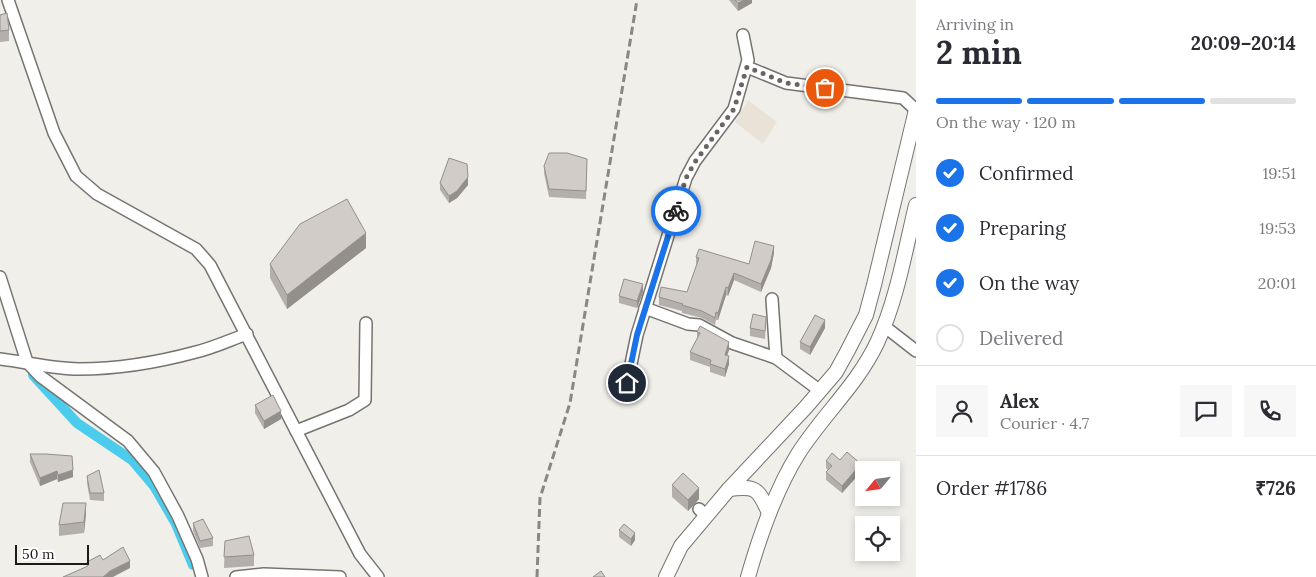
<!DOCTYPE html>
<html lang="en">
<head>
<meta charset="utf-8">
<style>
	:root { --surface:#fff; --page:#f7f7f7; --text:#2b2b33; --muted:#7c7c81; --line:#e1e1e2; --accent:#1a73e8 }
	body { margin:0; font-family:Lora,serif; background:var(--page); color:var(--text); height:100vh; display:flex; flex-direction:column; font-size:19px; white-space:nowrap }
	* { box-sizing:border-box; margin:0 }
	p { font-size:16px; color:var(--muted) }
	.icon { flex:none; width:28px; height:28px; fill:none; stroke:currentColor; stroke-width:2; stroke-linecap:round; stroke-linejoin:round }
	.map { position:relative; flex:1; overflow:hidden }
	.sheet { display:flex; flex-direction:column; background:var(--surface); width:400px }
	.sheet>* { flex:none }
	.needle { width:32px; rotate:241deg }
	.fabs { position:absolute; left:855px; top:461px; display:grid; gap:10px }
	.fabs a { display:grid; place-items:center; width:45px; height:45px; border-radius:0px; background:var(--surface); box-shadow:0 2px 8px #0003; font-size:25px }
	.scale { position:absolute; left:15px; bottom:12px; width:74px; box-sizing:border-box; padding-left:5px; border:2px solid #1d1c1b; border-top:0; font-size:14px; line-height:18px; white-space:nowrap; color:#1d1c1b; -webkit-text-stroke:4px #fff; paint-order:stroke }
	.pin { position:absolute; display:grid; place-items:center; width:42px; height:42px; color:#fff; margin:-21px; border:2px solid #fff; border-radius:50%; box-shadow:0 1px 5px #0007 }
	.courier { position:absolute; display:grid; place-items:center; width:50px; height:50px; margin:-25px; border:4px solid #1a73e8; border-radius:50%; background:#fff; color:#222; box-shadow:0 1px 6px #0007 }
	.head em { font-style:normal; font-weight:700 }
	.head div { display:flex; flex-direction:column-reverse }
	.head { display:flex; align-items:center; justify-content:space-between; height:85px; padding:0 20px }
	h1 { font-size:32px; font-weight:700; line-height:38px }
	.bar { display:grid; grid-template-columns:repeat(4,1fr); gap:8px 5px; align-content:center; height:60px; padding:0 20px }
	.bar i { height:6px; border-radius:4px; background:var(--line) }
	.bar .on { background:var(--accent) }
	.bar p { grid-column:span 4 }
	.line { display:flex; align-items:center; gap:12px; padding:0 20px; border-top:1px solid var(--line) }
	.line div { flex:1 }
	.round { display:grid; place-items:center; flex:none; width:52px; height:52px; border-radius:0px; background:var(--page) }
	ol { padding:0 20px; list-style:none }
	li { display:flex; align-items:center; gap:15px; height:55px }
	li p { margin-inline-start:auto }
	li .icon { padding:5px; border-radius:50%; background:var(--accent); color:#fff; stroke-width:4 }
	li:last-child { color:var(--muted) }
	li i { width:28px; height:28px; border:2px solid var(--line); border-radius:50% }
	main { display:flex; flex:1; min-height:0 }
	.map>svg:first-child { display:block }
</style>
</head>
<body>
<main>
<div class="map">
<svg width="916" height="577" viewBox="0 0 916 577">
	<rect width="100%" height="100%" fill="#f1efea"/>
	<!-- built -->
	<path fill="#e9e2d7" d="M748 100 777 122 763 144 735 122Z"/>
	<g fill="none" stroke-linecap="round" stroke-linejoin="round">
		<!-- canal -->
		<path stroke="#4ccced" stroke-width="10" d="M33 375 77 423 132 460 154 486 176 524 193 565"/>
		<defs>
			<g id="minor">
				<path d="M8 0 54 133 76 176 97 194 196 249 210 265 360 554 378 577"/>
				<path d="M747 67 786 83 903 98 916 110"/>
				<path d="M0 277 27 362 40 376 128 441 154 472 178 516 197 559 202 577"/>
				<path d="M772 299 776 358"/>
				<path d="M645 308 688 324 699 325 732 343 776 358 819 390"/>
				<path d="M884 326 916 351"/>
				<path d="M0 359C26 362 53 369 79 369 119 369 159 362 196 352 213 348 230 340 247 334"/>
				<path d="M627 383 637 335 686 178 695 161 734 109 748 60 743 35"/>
				<path d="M296 431 349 410 365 400 366 323"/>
				<path d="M699 509 706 516"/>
				<path d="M236 577 264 574 340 577"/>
			</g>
			<g id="major">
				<path d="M729 489C756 486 758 488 769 513"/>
				<path d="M666 577 681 546 729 489 806 407 836 372 847 352 866 315 874 285 916 110"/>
				<path d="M748 577C760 535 775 491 798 454 822 416 857 385 877 343 897 300 905 251 916 205"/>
			</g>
		</defs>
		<!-- minor casing -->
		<use href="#minor" stroke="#767470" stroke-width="14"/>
		<!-- major casing -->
		<use href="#major" stroke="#767470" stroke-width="16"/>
		<!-- minor -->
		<use href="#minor" stroke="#fff" stroke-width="11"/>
		<!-- major -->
		<use href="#major" stroke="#fff" stroke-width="14"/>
		<!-- rail -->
		<path stroke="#8a8885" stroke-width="3" stroke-dasharray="8 4" stroke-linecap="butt" d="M537 577 540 498 570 403 637 0"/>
	</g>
	<!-- wall -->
	<g fill="#b4afac">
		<path d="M729 0H752V3L738 11Z"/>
		<path d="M0 15 9 30V41L0 42Z"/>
		<path d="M587 159 586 199 549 197 544 173V166Z"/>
		<path d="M440 183 468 185 457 198 449 203 440 190Z"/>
		<path d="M366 248 287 309 270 278V264Z"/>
		<path d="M774 253 771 268 761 292 734 280 728 296 726 295 718 320H716L715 325 702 318 682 313V311L659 305V297L687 292 697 265H696V257L749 264Z"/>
		<path d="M643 292 637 308 619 303V296Z"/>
		<path d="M766 324 765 339 750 336V328Z"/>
		<path d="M825 328 810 355 800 349V342Z"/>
		<path d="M697 332 729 350 727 355 729 364 725 377 710 372V367L690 360V352L697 339Z"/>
		<path d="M255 405 281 419 264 429 255 413Z"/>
		<path d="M30 454 73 477 58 482 57 479 40 486 30 462Z"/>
		<path d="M840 460 861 472 842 493 826 480V472L828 470 826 468V461Z"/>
		<path d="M87 476 104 493V501L90 500 87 483Z"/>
		<path d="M672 485 699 499 688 511 672 497Z"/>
		<path d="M86 514 84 533 59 536V525Z"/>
		<path d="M193 523 213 538V546L200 548 193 531Z"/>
		<path d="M619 530 635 540 631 546 619 537Z"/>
		<path d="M225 541 254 555V566L224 568Z"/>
	</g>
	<!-- shaded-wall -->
	<g fill="#928f8c">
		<path d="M744 0H752V3L738 11V3Z"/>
		<path d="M468 177V185L457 198 449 203V196Z"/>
		<path d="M366 233V248L287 309V295Z"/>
		<path d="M774 246V253L771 268 761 292V284Z"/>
		<path d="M734 273V280L728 296V288Z"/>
		<path d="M643 284V292L637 308V301Z"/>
		<path d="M726 287V295L718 320V313Z"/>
		<path d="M825 320V328L810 355V347Z"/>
		<path d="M729 342V350L725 362V355Z"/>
		<path d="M729 356V364L725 377V369Z"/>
		<path d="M281 411V419L264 429V421Z"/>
		<path d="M861 464V472L842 493V486Z"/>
		<path d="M73 470V477L58 482V475Z"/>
		<path d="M57 471V479L40 486V478Z"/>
		<path d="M699 488V499L688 511V500Z"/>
		<path d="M86 503V514L84 533V522Z"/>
		<path d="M635 533V540L631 546V539Z"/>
		<path d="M130 561V568L113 577H103L110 571Z"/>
	</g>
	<!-- building -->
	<g fill="#d1ccc8" stroke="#928f8c">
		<path d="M735 0H744L738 3Z"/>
		<path d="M7 13 9 30 0 31V15Z"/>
		<path d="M549 153H567L587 159 586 191 549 189 544 166Z"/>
		<path d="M449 158 467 164 468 177 457 191 449 196 440 183Z"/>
		<path d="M347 199 366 233 287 295 270 264 300 224Z"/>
		<path d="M755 241 774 246 771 260 761 284 734 273 728 288 726 287 718 313 716 312 715 318 702 311 682 305 683 304 659 297 661 287 687 292 699 258 696 257 699 249 749 264Z"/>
		<path d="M624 279 643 284 637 301 619 296Z"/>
		<path d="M753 314 766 317 765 331 750 328Z"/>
		<path d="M815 315 825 320 810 347 800 342Z"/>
		<path d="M700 326 729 342 725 355 729 356 725 369 710 364 711 360 690 352 700 333 697 332Z"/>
		<path d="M273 395 281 411 264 421 255 405Z"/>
		<path d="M847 452 861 464 842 486 826 472 832 466 826 461 832 453 840 460Z"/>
		<path d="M30 454H46L72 456 73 470 58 475 57 471 40 478Z"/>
		<path d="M99 470 104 493H90L87 476Z"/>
		<path d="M683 473 699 488 688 500 672 485Z"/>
		<path d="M63 503H86L84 522 59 525Z"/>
		<path d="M203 519 213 538 200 541 193 523Z"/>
		<path d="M624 524 635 533 631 539 619 530Z"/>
		<path d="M249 536 254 555 224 557 225 541Z"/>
		<path d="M123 547 130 561 110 571 103 577H63L88 566 87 562 100 555 103 560Z"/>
		<path d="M601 571 605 577H593Z"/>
	</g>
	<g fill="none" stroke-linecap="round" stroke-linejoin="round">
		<!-- done -->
		<path stroke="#676663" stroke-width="5" stroke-dasharray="0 9" d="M676 211 686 178 695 162 734 109 747 67 786 83 825 88"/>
		<!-- route -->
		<path stroke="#1a73e8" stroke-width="6" d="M627 383 637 335 676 211"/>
	</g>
</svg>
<div class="fabs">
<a><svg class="needle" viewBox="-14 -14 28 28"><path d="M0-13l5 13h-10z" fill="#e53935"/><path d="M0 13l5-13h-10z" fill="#7c7c81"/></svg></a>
<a><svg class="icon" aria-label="locate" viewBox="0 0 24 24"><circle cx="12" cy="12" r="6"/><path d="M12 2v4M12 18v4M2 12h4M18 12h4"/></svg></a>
</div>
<div class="scale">50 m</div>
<div class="pin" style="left:825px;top:88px;background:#ea580c"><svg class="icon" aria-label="bag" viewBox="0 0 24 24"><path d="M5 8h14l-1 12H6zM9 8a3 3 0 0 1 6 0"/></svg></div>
<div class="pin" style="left:627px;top:383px;background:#1f2937"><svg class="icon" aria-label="home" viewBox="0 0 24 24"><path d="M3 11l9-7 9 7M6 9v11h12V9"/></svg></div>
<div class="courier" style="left:676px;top:211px"><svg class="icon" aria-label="bike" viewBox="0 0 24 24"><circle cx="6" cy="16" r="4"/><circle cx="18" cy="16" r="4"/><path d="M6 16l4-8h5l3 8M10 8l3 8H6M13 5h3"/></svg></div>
</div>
<section class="sheet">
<div class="head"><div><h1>2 min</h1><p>Arriving in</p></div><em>20:09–20:14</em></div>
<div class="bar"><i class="on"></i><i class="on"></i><i class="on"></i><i></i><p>On the way · 120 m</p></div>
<ol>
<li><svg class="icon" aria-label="check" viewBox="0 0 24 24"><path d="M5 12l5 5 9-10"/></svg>Confirmed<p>19:51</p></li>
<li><svg class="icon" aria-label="check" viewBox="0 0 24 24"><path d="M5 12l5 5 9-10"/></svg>Preparing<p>19:53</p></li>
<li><svg class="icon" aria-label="check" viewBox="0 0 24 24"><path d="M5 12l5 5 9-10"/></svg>On the way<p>20:01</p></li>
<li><i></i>Delivered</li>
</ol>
<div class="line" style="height:90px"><a class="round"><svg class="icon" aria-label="person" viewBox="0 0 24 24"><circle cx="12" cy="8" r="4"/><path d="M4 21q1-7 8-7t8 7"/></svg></a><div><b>Alex</b><p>Courier · 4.7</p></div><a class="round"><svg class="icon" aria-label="chat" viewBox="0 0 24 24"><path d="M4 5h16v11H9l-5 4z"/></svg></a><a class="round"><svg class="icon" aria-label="phone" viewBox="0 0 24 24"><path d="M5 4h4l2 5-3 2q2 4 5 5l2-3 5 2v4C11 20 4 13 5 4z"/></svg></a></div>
<div class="line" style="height:65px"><div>Order #1786</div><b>₹726</b></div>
</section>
</main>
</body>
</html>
